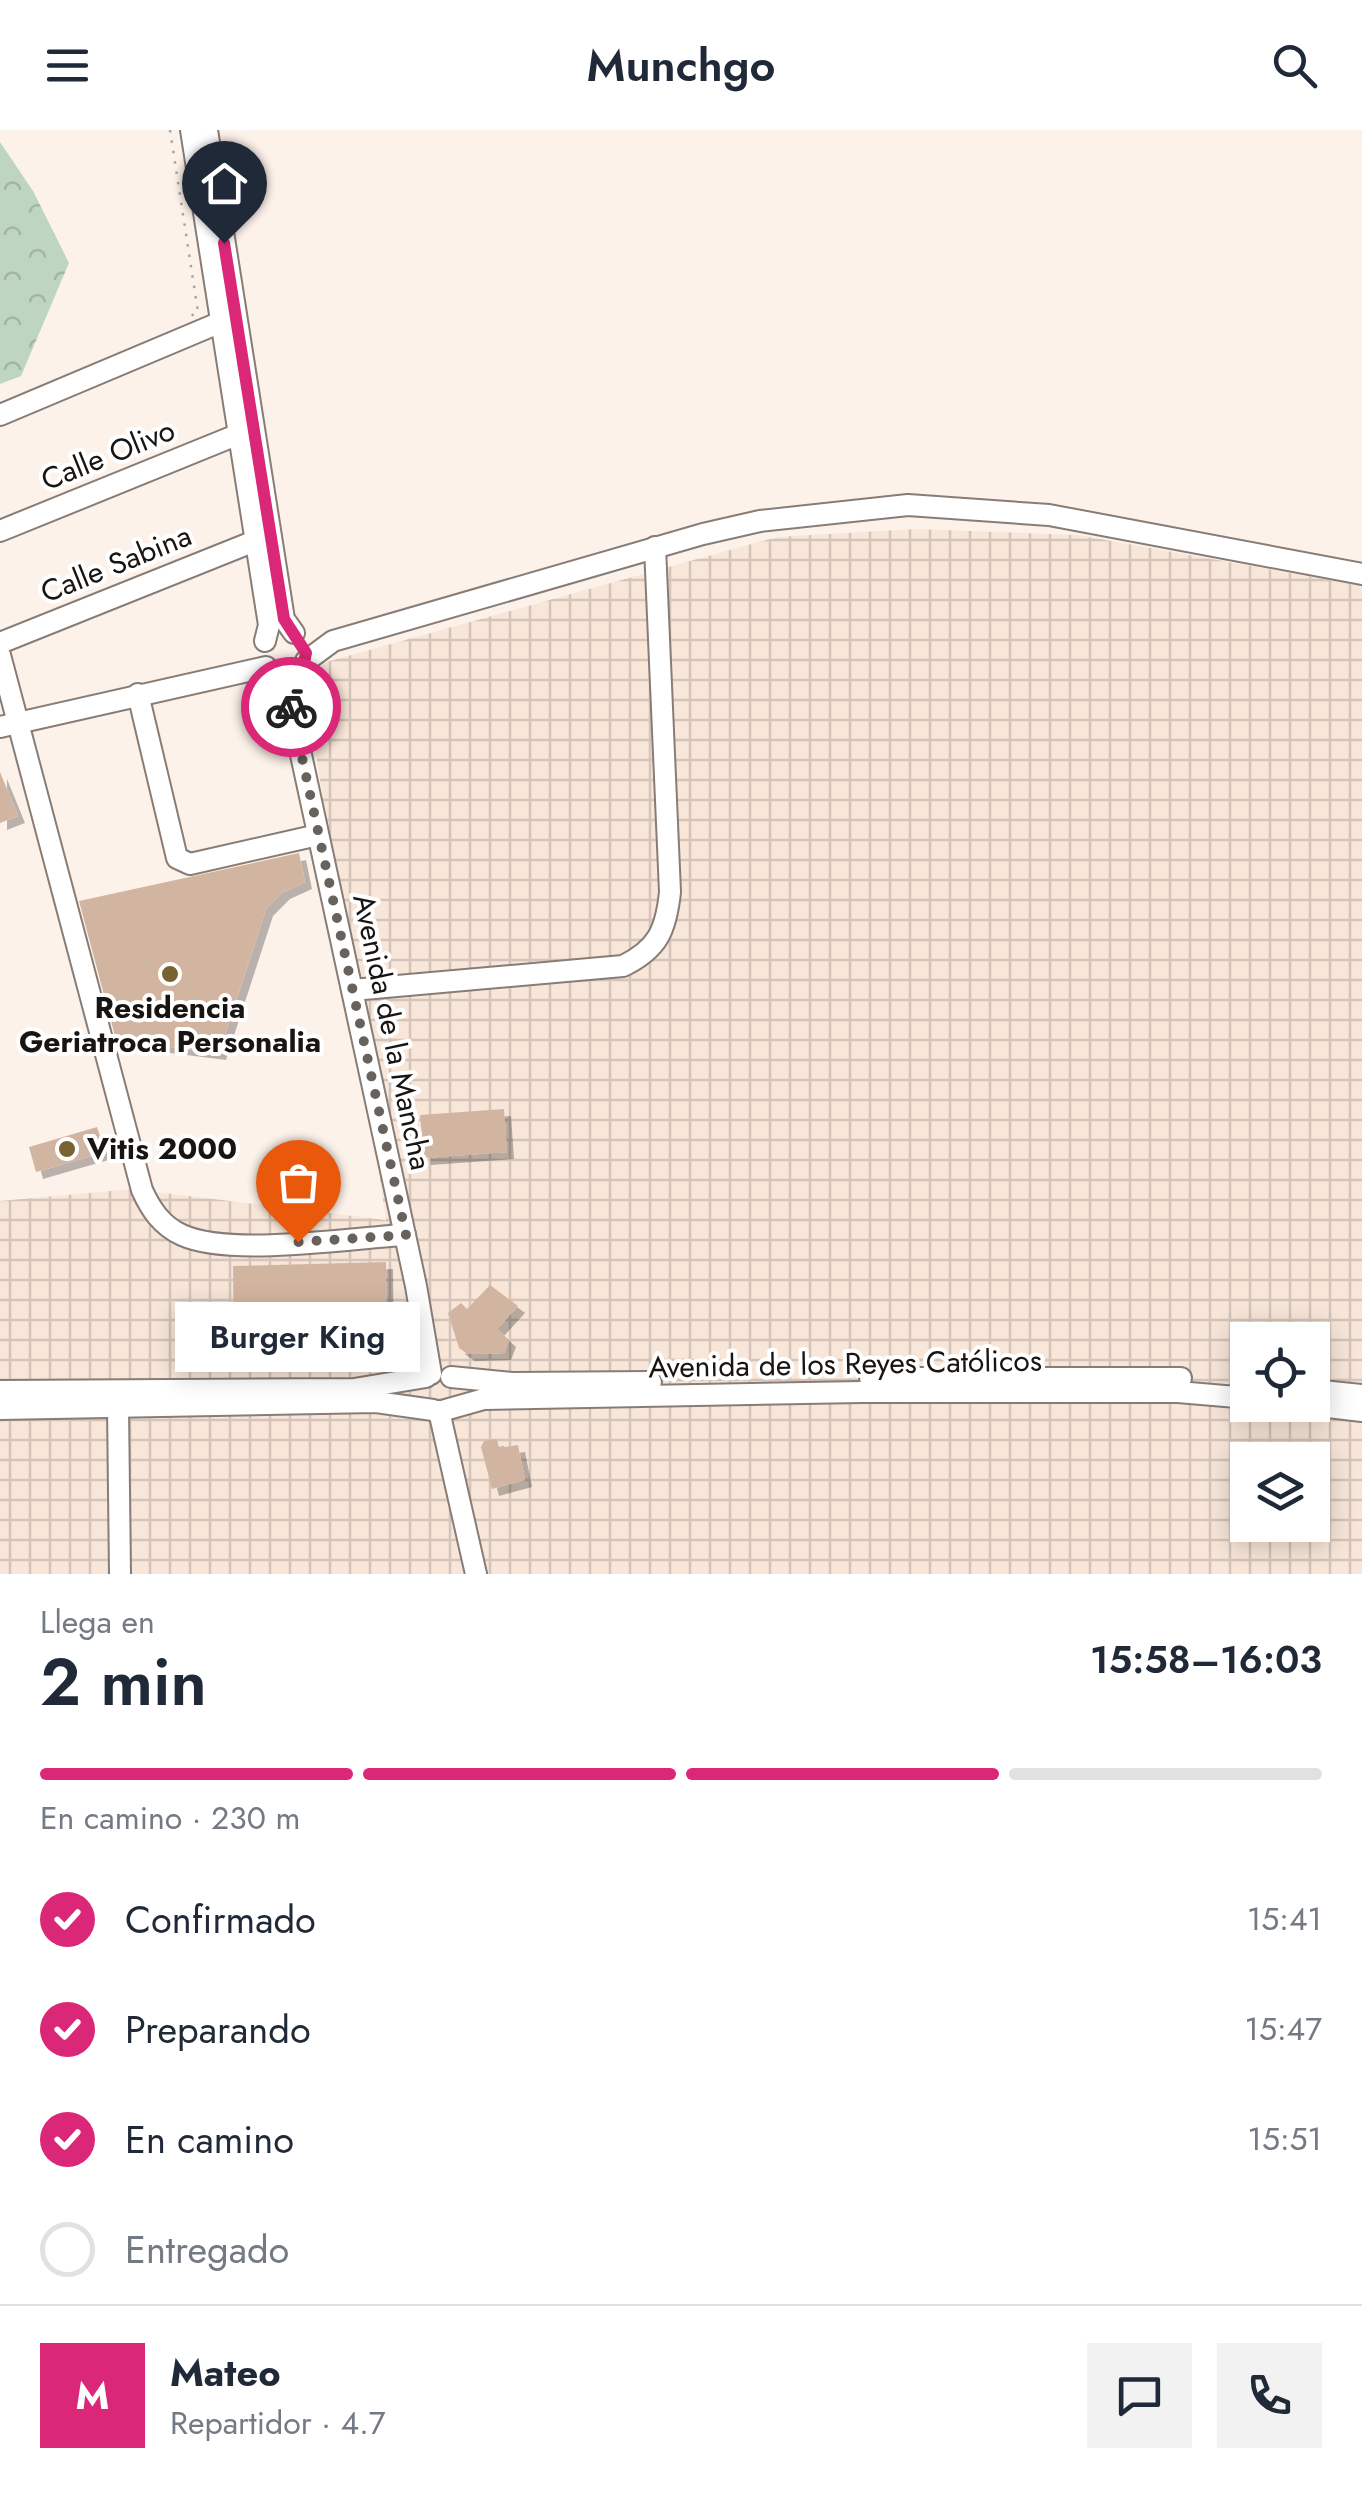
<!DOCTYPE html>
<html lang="es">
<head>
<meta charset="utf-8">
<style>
	:root { --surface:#fff; --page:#f2f2f3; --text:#1f2937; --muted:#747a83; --line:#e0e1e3; --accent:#db2777 }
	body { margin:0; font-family:Jost,sans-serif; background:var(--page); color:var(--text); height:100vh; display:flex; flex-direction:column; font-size:38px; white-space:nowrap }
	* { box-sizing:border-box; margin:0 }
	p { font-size:32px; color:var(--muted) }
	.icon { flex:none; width:55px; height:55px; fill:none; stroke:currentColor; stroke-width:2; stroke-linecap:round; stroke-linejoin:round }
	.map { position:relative; height:1444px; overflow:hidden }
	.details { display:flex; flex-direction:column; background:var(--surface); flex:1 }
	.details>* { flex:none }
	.fabs { position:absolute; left:1230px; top:1192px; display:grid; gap:20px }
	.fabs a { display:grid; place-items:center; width:100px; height:100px; border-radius:0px; background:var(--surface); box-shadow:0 5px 25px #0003; font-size:50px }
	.pin { position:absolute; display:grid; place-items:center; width:85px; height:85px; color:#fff; margin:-102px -42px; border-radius:50% 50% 50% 0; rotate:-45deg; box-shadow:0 0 10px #0007 }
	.pin .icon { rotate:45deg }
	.courier { position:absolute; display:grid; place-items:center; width:100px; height:100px; margin:-50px; border:8px solid #db2777; border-radius:50%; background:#fff; color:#222; box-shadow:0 2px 12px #0007 }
	.bubble { position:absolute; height:70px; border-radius:0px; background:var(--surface); box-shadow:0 5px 25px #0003; font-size:32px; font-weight:600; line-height:70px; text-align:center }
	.summary em { font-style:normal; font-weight:600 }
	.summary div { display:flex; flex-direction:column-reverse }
	.summary { display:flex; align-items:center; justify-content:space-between; height:170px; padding:0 40px }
	h1 { font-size:65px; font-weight:600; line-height:75px }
	.bar { display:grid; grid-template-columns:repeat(4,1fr); gap:15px 10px; align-content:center; height:120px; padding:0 40px }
	.bar i { height:12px; border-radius:8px; background:var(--line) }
	.bar .current { background:var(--accent) }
	.bar p { grid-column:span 4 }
	.line { display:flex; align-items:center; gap:25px; padding:0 40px; border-top:2px solid var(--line) }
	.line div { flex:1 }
	.round { display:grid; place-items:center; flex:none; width:105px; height:105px; border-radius:0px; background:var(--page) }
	ol { padding:0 40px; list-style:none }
	li { display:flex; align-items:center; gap:30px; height:110px }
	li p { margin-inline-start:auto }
	li .icon { padding:10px; border-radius:50%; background:var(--accent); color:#fff; stroke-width:4 }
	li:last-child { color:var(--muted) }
	li i { width:55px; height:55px; border:5px solid var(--line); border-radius:50% }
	header { display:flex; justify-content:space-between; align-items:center; height:130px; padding:0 40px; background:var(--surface); font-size:45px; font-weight:600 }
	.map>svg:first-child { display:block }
</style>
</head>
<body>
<header><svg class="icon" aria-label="menu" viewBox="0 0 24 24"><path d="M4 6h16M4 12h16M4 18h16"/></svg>Munchgo<svg class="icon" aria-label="search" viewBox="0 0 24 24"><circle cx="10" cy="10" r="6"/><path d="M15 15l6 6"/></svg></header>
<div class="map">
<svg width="1362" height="1444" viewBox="0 0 1362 1444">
	<defs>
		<pattern id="industrial-grid" width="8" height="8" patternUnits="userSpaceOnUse" patternTransform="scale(2.5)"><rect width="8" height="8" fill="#f8e6d9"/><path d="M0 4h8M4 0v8" fill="none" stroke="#d4c4b9"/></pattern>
		<pattern id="park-crowns" width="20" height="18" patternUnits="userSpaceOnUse" patternTransform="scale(2.5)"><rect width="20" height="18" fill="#bed5c2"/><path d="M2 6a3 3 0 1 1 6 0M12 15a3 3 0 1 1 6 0" fill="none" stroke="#a3b6a6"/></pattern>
		<filter id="shadow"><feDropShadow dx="7" dy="7" stdDeviation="0" flood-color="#0004"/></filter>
	</defs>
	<rect width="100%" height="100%" fill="#fdf2ea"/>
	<!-- industrial -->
	<path fill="url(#industrial-grid)" fill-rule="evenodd" d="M915 399 1078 405 1362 456V1444H0V1071L132 1059 386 1090 306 556 326 532 777 407ZM1248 1210H1312V1275H1248ZM1248 1330H1312V1395H1248Z"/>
	<!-- park -->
	<path fill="url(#park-crowns)" d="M0 12 33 61 69 133 21 246 0 254Z"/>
	<!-- building -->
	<g fill="#d2b5a0" filter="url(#shadow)">
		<path d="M0 642 18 686 0 693Z"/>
		<path d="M299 723 305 752 283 762 266 779 219 923 116 910 79 771Z"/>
		<path d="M504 979 507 1022 424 1028 420 985Z"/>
		<path d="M97 997 105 1022 36 1042 29 1017Z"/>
		<path d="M386 1132 387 1220 234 1222 233 1136Z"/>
		<path d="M490 1155 518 1176 497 1199 509 1210 504 1223 468 1224 459 1218 448 1183 461 1173 467 1179Z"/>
		<path d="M497 1309 499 1318 518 1315 525 1350 492 1359 481 1317 484 1311Z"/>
	</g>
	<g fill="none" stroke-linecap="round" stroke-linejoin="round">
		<defs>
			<g id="minor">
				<path d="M191 0 269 495 265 511"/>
				<path d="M207 0 284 489 294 503"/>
				<path d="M0 285 221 192"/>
				<path d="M0 401 239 304"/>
				<path d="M0 513 255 411"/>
				<path d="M0 525 142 1060C151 1080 162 1096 182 1105 230 1127 350 1108 405 1105"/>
				<path d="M306 531 333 511 703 404 760 391 908 375 1049 385 1362 444"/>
				<path d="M275 545 290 574 416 1156 431 1244"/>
				<path d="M138 564 177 728 190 734 318 705"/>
				<path d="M0 597 266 537"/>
				<path d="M352 860 623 836C658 819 666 800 670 762L655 417"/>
				<path d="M451 1247 512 1253 651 1252"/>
				<path d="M870 1248H1181"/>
				<path d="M1312 1260 1362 1265"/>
				<path d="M0 1261 354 1259 426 1247"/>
				<path d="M1311 1275 1362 1281"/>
				<path d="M118 1277 120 1444"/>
				<path d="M0 1279 376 1272 433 1280"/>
				<path d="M445 1280 484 1269 862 1262H1178L1248 1268"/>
				<path d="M439 1281 476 1444"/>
			</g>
		</defs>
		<!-- minor casing -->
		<use href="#minor" stroke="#877d76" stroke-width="24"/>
		<!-- path -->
		<path stroke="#aea59f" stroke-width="2.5" stroke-dasharray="2.5 8" stroke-linecap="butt" d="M170 0 198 182 187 188"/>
		<!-- minor -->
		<use href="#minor" stroke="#fff" stroke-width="20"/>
	</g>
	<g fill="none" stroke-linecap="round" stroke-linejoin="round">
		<!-- done -->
		<path stroke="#68625d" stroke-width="10" stroke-dasharray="0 18" d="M291 577 406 1105 298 1112"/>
		<!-- route -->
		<path stroke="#db2777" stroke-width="12" d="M224 113 284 489 306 523 303 537 292 545 291 577"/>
	</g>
	<!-- markers -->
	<g fill="#786232" stroke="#fff" stroke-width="4">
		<circle cx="170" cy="844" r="10"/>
		<circle cx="67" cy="1019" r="10"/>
	</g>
	<g text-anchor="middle" stroke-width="8" stroke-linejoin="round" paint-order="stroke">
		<!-- street labels -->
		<g font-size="30" fill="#181411" stroke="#fff">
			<text transform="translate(108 325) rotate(-22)" y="10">Calle Olivo</text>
			<text transform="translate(116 434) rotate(-22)" y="10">Calle Sabina</text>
			<text transform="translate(392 902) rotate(78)" y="10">Avenida de la Mancha</text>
			<text transform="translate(845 1234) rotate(-1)" y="10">Avenida de los Reyes Católicos</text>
		</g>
		<!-- poi labels -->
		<g font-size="30" font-weight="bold" fill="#181411" stroke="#fff">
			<text x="170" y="888">Residencia<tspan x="170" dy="34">Geriatroca Personalia</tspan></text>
			<text x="87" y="1029" text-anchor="start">Vitis 2000</text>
		</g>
	</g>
</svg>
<div class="fabs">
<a><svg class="icon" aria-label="locate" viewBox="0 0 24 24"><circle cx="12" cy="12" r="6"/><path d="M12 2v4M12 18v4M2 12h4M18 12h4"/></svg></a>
<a><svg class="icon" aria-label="layers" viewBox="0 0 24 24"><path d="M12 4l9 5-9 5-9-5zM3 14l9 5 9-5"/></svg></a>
</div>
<div class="pin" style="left:298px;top:1112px;background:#ea580c"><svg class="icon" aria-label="bag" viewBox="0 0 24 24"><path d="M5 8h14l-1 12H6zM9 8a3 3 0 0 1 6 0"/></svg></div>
<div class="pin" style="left:224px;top:113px;background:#1f2937"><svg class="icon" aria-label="home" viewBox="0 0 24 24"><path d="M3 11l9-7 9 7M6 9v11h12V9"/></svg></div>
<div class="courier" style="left:291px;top:577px"><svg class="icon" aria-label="bike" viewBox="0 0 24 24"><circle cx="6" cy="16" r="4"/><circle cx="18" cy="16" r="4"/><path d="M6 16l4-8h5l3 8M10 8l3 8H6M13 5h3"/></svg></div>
<div class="bubble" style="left:175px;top:1172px;width:245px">Burger King</div>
</div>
<section class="details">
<div class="summary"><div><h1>2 min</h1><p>Llega en</p></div><em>15:58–16:03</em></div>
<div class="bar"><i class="current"></i><i class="current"></i><i class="current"></i><i></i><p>En camino · 230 m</p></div>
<ol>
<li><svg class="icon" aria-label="check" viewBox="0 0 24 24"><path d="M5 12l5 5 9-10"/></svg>Confirmado<p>15:41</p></li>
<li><svg class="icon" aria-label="check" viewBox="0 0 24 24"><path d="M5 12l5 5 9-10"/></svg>Preparando<p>15:47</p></li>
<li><svg class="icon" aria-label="check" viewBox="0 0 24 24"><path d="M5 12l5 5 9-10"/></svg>En camino<p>15:51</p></li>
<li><i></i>Entregado</li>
</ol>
<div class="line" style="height:180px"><b class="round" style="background:var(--accent);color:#fff">M</b><div><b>Mateo</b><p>Repartidor · 4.7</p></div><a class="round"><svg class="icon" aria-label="chat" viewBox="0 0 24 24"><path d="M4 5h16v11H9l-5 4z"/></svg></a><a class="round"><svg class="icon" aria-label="phone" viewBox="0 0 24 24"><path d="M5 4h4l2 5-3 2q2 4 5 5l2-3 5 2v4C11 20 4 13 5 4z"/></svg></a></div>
</section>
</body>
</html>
